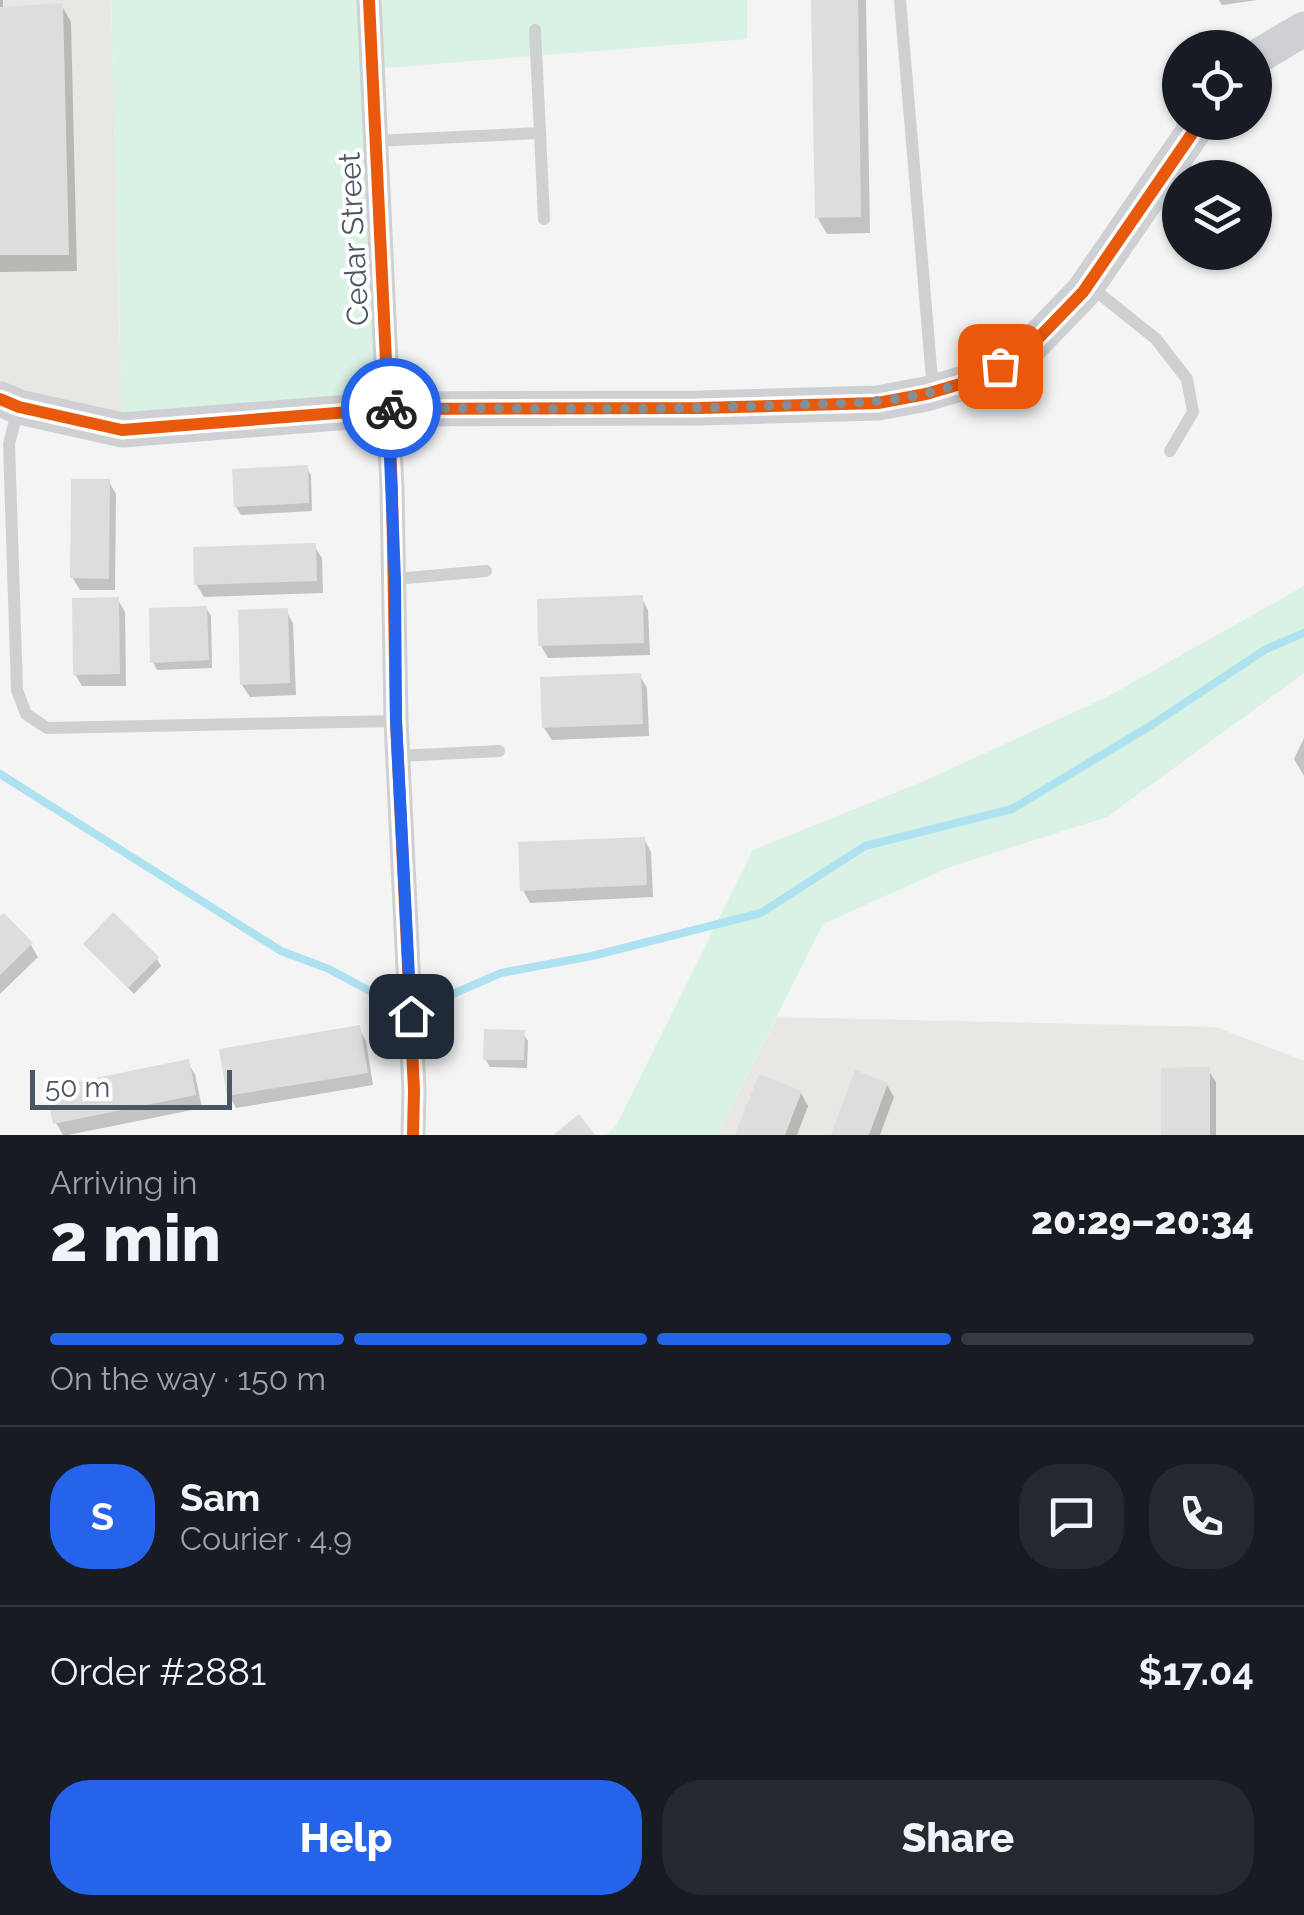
<!DOCTYPE html>
<html lang="en">
<head>
<meta charset="utf-8">
<style>
	:root { --surface:#171b24; --page:#242831; --text:#f1f3f6; --muted:#9ea1a6; --line:#363941; --accent:#2563eb }
	body { margin:0; font-family:Raleway,sans-serif; background:var(--page); color:var(--text); height:100vh; display:flex; flex-direction:column; font-size:38px; white-space:nowrap }
	* { box-sizing:border-box; margin:0 }
	p { font-size:32px; color:var(--muted) }
	.icon { flex:none; width:55px; height:55px; fill:none; stroke:currentColor; stroke-width:2; stroke-linecap:round; stroke-linejoin:round }
	.map { position:relative; height:1135px; overflow:hidden }
	.sheet { display:flex; flex-direction:column; background:var(--surface); flex:1 }
	.sheet>* { flex:none }
	.controls { position:absolute; left:1162px; top:30px; display:grid; gap:20px }
	.controls a { display:grid; place-items:center; width:110px; height:110px; border-radius:50%; background:var(--surface); box-shadow:0 2px 8px #0004; font-size:50px }
	.scale { position:absolute; left:30px; bottom:25px; width:202px; box-sizing:border-box; padding-left:10px; border:5px solid #4a5661; border-top:0; font-size:28px; line-height:35px; white-space:nowrap; color:#4a5661; -webkit-text-stroke:8px #fff; paint-order:stroke }
	.pin { position:absolute; display:grid; place-items:center; width:85px; height:85px; color:#fff; margin:-42px; border-radius:20px; box-shadow:0 5px 15px #0006 }
	.courier { position:absolute; display:grid; place-items:center; width:100px; height:100px; margin:-50px; border:8px solid #2563eb; border-radius:50%; background:#fff; color:#222; box-shadow:0 2px 12px #0007 }
	.summary em { font-style:normal; font-weight:800 }
	.summary div { display:flex; flex-direction:column-reverse }
	.summary { display:flex; align-items:center; justify-content:space-between; height:170px; padding:0 50px }
	h1 { font-size:65px; font-weight:800; line-height:75px }
	.bar { display:grid; grid-template-columns:repeat(4,1fr); gap:15px 10px; align-content:center; height:120px; padding:0 50px }
	.bar i { height:12px; border-radius:8px; background:var(--line) }
	.bar .selected { background:var(--accent) }
	.bar p { grid-column:span 4 }
	.line { display:flex; align-items:center; gap:25px; padding:0 50px; border-top:2px solid var(--line) }
	.line div { flex:1 }
	.round { display:grid; place-items:center; flex:none; width:105px; height:105px; border-radius:40px; background:var(--page) }
	.button { display:flex; gap:20px; margin-top:auto; padding:20px 50px }
	.button a { flex:1; height:115px; border-radius:40px; background:var(--accent); color:#fff; font-size:40px; font-weight:800; line-height:115px; text-align:center }
	.button a+a { background:var(--page); color:var(--text) }
	.map>svg:first-child { display:block }
</style>
</head>
<body>
<div class="map">
<svg width="1304" height="1135" viewBox="0 0 1304 1135">
	<rect width="100%" height="100%" fill="#f4f4f4"/>
	<!-- commercial -->
	<g fill="#e8e7e3">
		<path d="M0 0H111L122 430 0 398Z"/>
		<path d="M777 1017 1216 1027 1304 1061V1135H717Z"/>
	</g>
	<!-- green -->
	<g fill="#d9f2e3">
		<path d="M111 0H747V39L372 69 388 409 122 430Z"/>
		<path d="M1304 586V673L1107 817 950 867 823 924 717 1135H606L616 1126 753 850 924 781 1105 698Z"/>
	</g>
	<!-- shadow -->
	<g fill="#0003">
		<path d="M0 0H3V10L62 6 71 22 77 271 0 272Z"/>
		<path d="M814 0H866L870 233 827 234 817 217Z"/>
		<path d="M1219 0H1258L1222 5Z"/>
		<path d="M306 467 311 475 312 511 241 515 236 507Z"/>
		<path d="M109 482 116 494 115 590H80L72 577Z"/>
		<path d="M314 546 322 558 323 593 204 597 196 584Z"/>
		<path d="M641 597 648 610 650 655 548 658 541 646Z"/>
		<path d="M118 600 125 612 126 686H82L75 674Z"/>
		<path d="M206 608 211 616 212 668 157 670 153 662Z"/>
		<path d="M286 611 293 623 296 695 250 697 242 685Z"/>
		<path d="M640 676 647 688 649 736 552 740 544 728Z"/>
		<path d="M1304 738V776L1294 759Z"/>
		<path d="M644 839 651 852 653 897 530 903 523 890Z"/>
		<path d="M0 920 31 945 38 957 0 994Z"/>
		<path d="M86 944 157 959 161 966 134 994Z"/>
		<path d="M359 1028 366 1041 373 1085 236 1108 229 1095Z"/>
		<path d="M523 1033 528 1041 527 1068 490 1067 485 1059Z"/>
		<path d="M187 1062 195 1074 202 1108 68 1135H63L56 1123 49 1090Z"/>
		<path d="M1208 1070 1216 1082V1135H1164Z"/>
		<path d="M887 1085 894 1097 880 1135H833Z"/>
		<path d="M801 1093 808 1106 797 1135H737Z"/>
	</g>
	<g fill="none" stroke-linecap="round" stroke-linejoin="round">
		<!-- stream -->
		<g stroke="#aee2f0" stroke-width="8">
			<path d="M0 774 281 951 329 969 390 1002"/>
			<path d="M432 1003 501 973 592 956 761 913 865 846 1012 809 1150 726 1266 649 1304 633"/>
		</g>
	</g>
	<!-- building -->
	<g fill="#ddddde">
		<path d="M811 0H858L861 217 815 218Z"/>
		<path d="M63 3 69 255H0V7Z"/>
		<path d="M308 465 309 503 234 507 232 469Z"/>
		<path d="M71 479H110L109 579 70 578Z"/>
		<path d="M316 543 317 581 194 585 193 547Z"/>
		<path d="M643 595 644 643 538 646 537 599Z"/>
		<path d="M119 597 120 674 73 675 72 598Z"/>
		<path d="M207 606 209 660 150 663 149 608Z"/>
		<path d="M288 608 290 683 240 685 238 610Z"/>
		<path d="M641 673 643 724 542 728 540 677Z"/>
		<path d="M645 837 647 885 520 891 518 842Z"/>
		<path d="M113 912 159 957 128 988 83 944Z"/>
		<path d="M4 913 33 943 0 975V916Z"/>
		<path d="M360 1025 368 1073 227 1096 219 1049Z"/>
		<path d="M484 1029 525 1030 524 1060H483Z"/>
		<path d="M189 1059 196 1095 53 1124 46 1088Z"/>
		<path d="M1210 1067V1135H1161V1068Z"/>
		<path d="M855 1070 888 1083 869 1135H831Z"/>
		<path d="M759 1074 802 1091 785 1135H735Z"/>
		<path d="M579 1114 595 1135H553Z"/>
	</g>
	<g fill="none" stroke-linecap="round" stroke-linejoin="round">
		<!-- lane -->
		<g stroke="#ced0d2" stroke-width="12">
			<path d="M900 0 933 391"/>
			<path d="M540 133 544 219"/>
			<path d="M374 141 540 133 535 30"/>
			<path d="M1091 287 1156 339 1187 379 1193 412 1170 451"/>
			<path d="M18 409 9 444 17 690 26 714 47 728 396 721"/>
			<path d="M395 579 486 571"/>
			<path d="M398 756 499 751"/>
		</g>
		<!-- street -->
		<path stroke="#ced0d2" stroke-width="25" d="M369 0 392 489 396 721 414 1090 413 1135"/>
		<!-- secondary -->
		<g stroke="#ced0d4" stroke-width="35">
			<path d="M1255 58 1304 29"/>
			<path d="M0 399 19 407 122 430 388 409 700 408 878 403 926 394 974 380 1025 352 1083 292 1200 122"/>
		</g>
		<defs>
			<g id="cycleway">
				<path d="M369 0 392 489 396 721 414 1090 413 1135"/>
				<path d="M0 399 19 407 122 430 388 409 700 408 878 403 926 394 974 380 1025 352 1083 292 1200 122"/>
			</g>
		</defs>
		<!-- cycleway casing -->
		<use href="#cycleway" stroke="#fff" stroke-width="19"/>
		<!-- cycleway -->
		<use href="#cycleway" stroke="#e8590c" stroke-width="12"/>
	</g>
	<g fill="none" stroke-linecap="round" stroke-linejoin="round">
		<!-- done -->
		<path stroke="#868d94" stroke-width="10" stroke-dasharray="0 18" d="M391 408C512 408 634 411 756 406 840 403 924 408 1000 366"/>
		<!-- route -->
		<path stroke="#2563eb" stroke-width="12" d="M391 408H388L395 579 396 721 411 1016"/>
	</g>
	<g text-anchor="middle" stroke-width="8" stroke-linejoin="round" paint-order="stroke">
		<!-- street labels -->
		<g font-size="30" fill="#4a5661" stroke="#fff">
			<text transform="translate(354 239) rotate(-93)" y="10">Cedar Street</text>
		</g>
	</g>
</svg>
<div class="controls">
<a><svg class="icon" aria-label="locate" viewBox="0 0 24 24"><circle cx="12" cy="12" r="6"/><path d="M12 2v4M12 18v4M2 12h4M18 12h4"/></svg></a>
<a><svg class="icon" aria-label="layers" viewBox="0 0 24 24"><path d="M12 4l9 5-9 5-9-5zM3 14l9 5 9-5"/></svg></a>
</div>
<div class="scale">50 m</div>
<div class="pin" style="left:1000px;top:366px;background:#ea580c"><svg class="icon" aria-label="bag" viewBox="0 0 24 24"><path d="M5 8h14l-1 12H6zM9 8a3 3 0 0 1 6 0"/></svg></div>
<div class="pin" style="left:411px;top:1016px;background:#1f2937"><svg class="icon" aria-label="home" viewBox="0 0 24 24"><path d="M3 11l9-7 9 7M6 9v11h12V9"/></svg></div>
<div class="courier" style="left:391px;top:408px"><svg class="icon" aria-label="bike" viewBox="0 0 24 24"><circle cx="6" cy="16" r="4"/><circle cx="18" cy="16" r="4"/><path d="M6 16l4-8h5l3 8M10 8l3 8H6M13 5h3"/></svg></div>
</div>
<section class="sheet">
<div class="summary"><div><h1>2 min</h1><p>Arriving in</p></div><em>20:29–20:34</em></div>
<div class="bar"><i class="selected"></i><i class="selected"></i><i class="selected"></i><i></i><p>On the way · 150 m</p></div>
<div class="line" style="height:180px"><b class="round" style="background:var(--accent);color:#fff">S</b><div><b>Sam</b><p>Courier · 4.9</p></div><a class="round"><svg class="icon" aria-label="chat" viewBox="0 0 24 24"><path d="M4 5h16v11H9l-5 4z"/></svg></a><a class="round"><svg class="icon" aria-label="phone" viewBox="0 0 24 24"><path d="M5 4h4l2 5-3 2q2 4 5 5l2-3 5 2v4C11 20 4 13 5 4z"/></svg></a></div>
<div class="line" style="height:130px"><div>Order #2881</div><b>$17.04</b></div>
<div class="button"><a>Help</a><a>Share</a></div>
</section>
</body>
</html>
